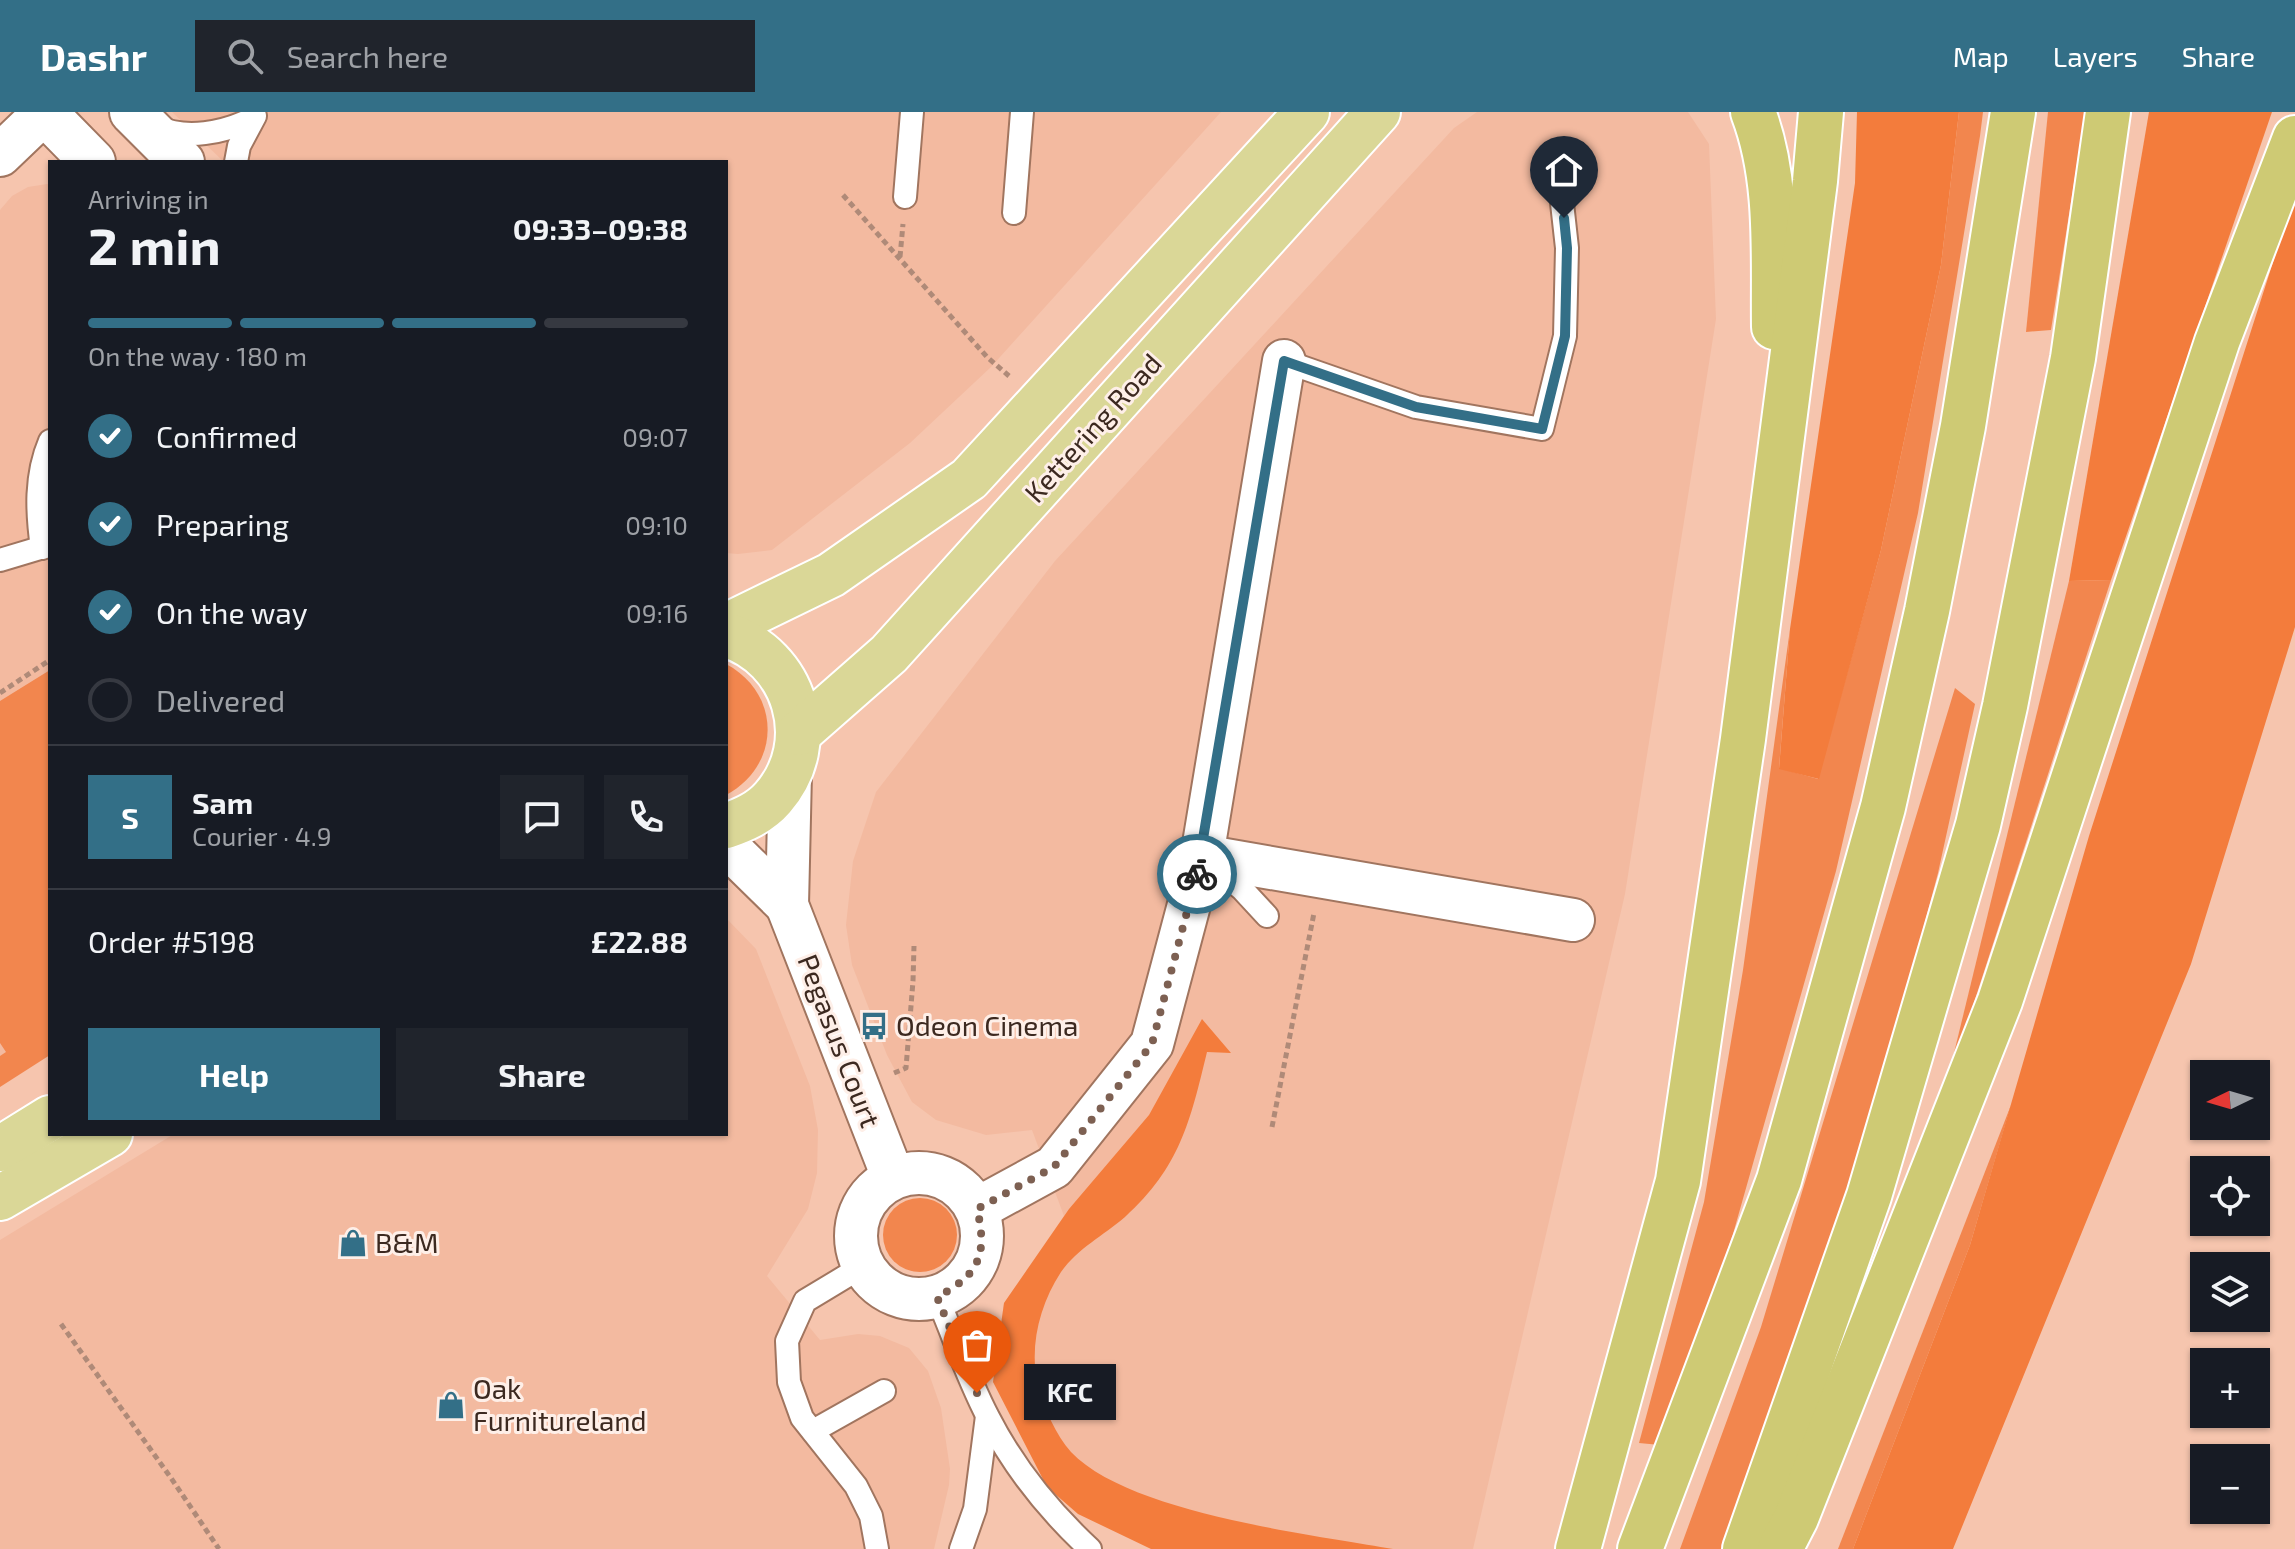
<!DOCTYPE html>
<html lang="en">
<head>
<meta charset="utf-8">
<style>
	:root { --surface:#171b24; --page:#20242c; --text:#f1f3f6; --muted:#9ea1a6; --line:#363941; --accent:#336f87 }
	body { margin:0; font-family:"Exo 2",sans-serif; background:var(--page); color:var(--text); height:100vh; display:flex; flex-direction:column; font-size:30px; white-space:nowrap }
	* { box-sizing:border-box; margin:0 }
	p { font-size:26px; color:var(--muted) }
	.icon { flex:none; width:44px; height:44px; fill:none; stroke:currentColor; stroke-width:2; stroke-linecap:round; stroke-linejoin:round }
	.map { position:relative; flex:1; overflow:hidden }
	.details { position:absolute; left:48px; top:48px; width:680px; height:976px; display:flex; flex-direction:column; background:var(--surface); border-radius:0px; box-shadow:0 2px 6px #0004 }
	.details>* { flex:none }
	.needle { width:52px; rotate:265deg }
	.buttons { position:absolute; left:2190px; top:948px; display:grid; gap:16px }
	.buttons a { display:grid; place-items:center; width:80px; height:80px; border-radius:0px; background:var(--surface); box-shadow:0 2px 6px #0004; font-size:40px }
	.pin { position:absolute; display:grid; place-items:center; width:68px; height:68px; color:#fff; margin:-82px -34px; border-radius:50% 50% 50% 0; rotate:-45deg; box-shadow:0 0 8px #0007 }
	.pin .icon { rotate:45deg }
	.courier { position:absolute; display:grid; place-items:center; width:80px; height:80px; margin:-40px; border:6px solid #336f87; border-radius:50%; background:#fff; color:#222; box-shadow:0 2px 10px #0007 }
	.bubble { position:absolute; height:56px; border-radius:0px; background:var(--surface); box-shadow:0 2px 6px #0004; font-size:26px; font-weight:700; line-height:56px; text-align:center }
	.summary em { font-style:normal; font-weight:700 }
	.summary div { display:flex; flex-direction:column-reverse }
	.summary { display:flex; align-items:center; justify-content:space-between; height:136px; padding:0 40px }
	h1 { font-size:52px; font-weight:700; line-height:60px }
	.bar { display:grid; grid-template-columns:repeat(4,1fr); gap:12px 8px; align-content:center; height:96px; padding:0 40px }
	.bar i { height:10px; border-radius:6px; background:var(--line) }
	.bar .on { background:var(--accent) }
	.bar p { grid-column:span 4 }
	.line { display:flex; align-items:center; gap:20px; padding:0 40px; border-top:2px solid var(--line) }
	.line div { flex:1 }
	.round { display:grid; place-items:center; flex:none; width:84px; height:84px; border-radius:0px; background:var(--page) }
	ol { padding:0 40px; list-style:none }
	li { display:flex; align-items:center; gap:24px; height:88px }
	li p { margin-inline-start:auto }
	li .icon { padding:8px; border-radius:50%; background:var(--accent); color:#fff; stroke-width:4 }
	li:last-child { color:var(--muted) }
	li i { width:44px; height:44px; border:4px solid var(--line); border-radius:50% }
	.action { display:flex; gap:16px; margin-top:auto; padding:16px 40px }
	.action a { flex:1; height:92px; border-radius:0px; background:var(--accent); color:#fff; font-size:32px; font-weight:700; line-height:92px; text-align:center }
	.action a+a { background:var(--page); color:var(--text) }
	header { display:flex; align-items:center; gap:48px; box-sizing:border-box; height:112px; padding:0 40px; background:var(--accent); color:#fff }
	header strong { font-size:38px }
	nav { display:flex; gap:44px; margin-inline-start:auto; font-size:28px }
	.search { width:560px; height:72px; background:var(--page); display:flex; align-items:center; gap:20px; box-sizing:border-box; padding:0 28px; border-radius:0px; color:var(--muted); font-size:30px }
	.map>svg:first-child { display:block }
</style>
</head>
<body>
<header>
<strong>Dashr</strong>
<div class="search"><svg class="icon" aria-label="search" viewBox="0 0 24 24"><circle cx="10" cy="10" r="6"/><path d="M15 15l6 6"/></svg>Search here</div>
<nav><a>Map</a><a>Layers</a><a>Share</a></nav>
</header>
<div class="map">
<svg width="2295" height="1437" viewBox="0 0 2295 1437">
	<rect width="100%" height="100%" fill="#f6c5ae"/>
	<!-- built -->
	<g fill="#f3baa0">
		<path d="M172 0H1221L991 255 910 331 772 438 738 442 726 441V50H224Z"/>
		<path d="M1477 0H1688L1709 32 1716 207 1625 782 1473 1437H1282L1137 1409 993 1270 1004 1191 1064 1104 1032 1018 986 1023 936 1008 912 990 887 943 852 853 846 813 853 749 876 680 1055 449 1454 16Z"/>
		<path d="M47 72 50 73V923L0 953V98L12 84 28 75Z"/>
		<path d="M726 806 756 837 810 974 818 1018 817 1061 808 1097 767 1164 820 1228 858 1222 880 1224 909 1236 928 1259 941 1296 950 1357 949 1373 934 1437H0V1128L174 1022H726Z"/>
	</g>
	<!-- green -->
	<g fill="#f2864e">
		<path d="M1959 0H1983L1980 24 1918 401 1836 759 1733 1122 1660 1333 1639 1331 1704 1090 1743 858 1790 517 1779 656 1818 667 1881 438 1941 153Z"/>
		<path d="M2048 0H2085L2051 218 2026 220Z"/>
		<path d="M2111 468 1943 986 2069 469Z"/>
		<path d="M726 552C781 581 782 653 726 683Z"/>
		<path d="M50 558V943L0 975V944L6 940 0 931V589Z"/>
		<path d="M1955 576 1975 592 1938 761 1888 948 1808 1214 1724 1437H1680L1761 1215Z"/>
		<path d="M2011 993 1970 1133 1853 1437H1838Z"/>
		<circle cx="920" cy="1123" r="37"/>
	</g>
	<!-- forest -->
	<g fill="#f37c3c">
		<path d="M1857 0H1959L1941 153 1881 438 1819 667 1779 657 1790 517 1855 71Z"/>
		<path d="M2149 0H2272L2111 468 2069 469Z"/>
		<path d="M2295 91V515L2191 852 1953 1437H1853L1970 1133 2089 724 2284 116Z"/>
		<path d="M1202 907 1231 941 1207 940C1190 1010 1180 1055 1125 1105 1103 1124 1078 1136 1061 1160 1039 1194 1029 1235 1038 1275 1044 1296 1056 1323 1071 1340 1129 1401 1309 1422 1393 1437H1151L1078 1402 1047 1375 993 1270 1004 1191 1069 1097 1149 1003Z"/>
	</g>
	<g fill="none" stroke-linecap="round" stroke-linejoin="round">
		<defs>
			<g id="service">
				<path d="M156 15C187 28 223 21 252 7"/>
				<path d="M236 50 239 34 255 4"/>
				<path d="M905 85 912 0"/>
				<path d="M1014 101 1022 0"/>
				<path d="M1284 249 1416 295 1542 317 1565 224 1567 136 1557 46"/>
				<path d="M42 436C37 400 35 364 50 329"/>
				<path d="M0 448 50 433"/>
				<path d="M1213 753 1242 777 1267 804"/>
				<path d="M863 1154 805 1189 787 1229 789 1270 802 1306 856 1374 871 1404 877 1437"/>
				<path d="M937 1185C954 1225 968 1267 988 1305 1014 1356 1049 1399 1090 1437"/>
				<path d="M813 1319 884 1279"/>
				<path d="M961 1437 975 1397 987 1304"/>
			</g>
			<g id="minor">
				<path d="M0 43 45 0"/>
				<path d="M790 661 787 793 893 1065"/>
				<path d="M726 737 733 740 787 793"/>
				<path d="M1202 744 1573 808"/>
				<circle cx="919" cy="1124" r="63"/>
				<path d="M977 1097 1054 1055 1152 932 1202 744 1284 249"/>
			</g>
			<g id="tertiary">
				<path d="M44 0 93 50"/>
				<path d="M132 0 182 50"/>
			</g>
			<g id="primary">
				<path d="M726 514 831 463 969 367 1307 0"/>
				<path d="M726 523C795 544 822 630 773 686 760 701 743 708 726 714"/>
				<path d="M799 621 889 542 1378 0"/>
				<path d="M0 1037 50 1006"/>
				<path d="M0 1086 110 1022"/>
			</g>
			<g id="trunk">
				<path d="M1753 0C1779 68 1773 143 1774 215"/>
				<path d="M1578 1437 1678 1069 1743 627 1815 69 1821 0"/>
				<path d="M1640 1437 1779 1068 1883 695 1927 499 1963 314 2013 0"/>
				<path d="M1745 1437 1869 1084 1978 713 2005 594 2073 246 2108 0"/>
				<path d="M1780 1437 1796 1406 2000 889 2217 230 2295 26"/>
			</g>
		</defs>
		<!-- service casing -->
		<use href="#service" stroke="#a1755f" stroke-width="26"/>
		<!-- minor casing -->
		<use href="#minor" stroke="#a1755f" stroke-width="46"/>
		<!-- tertiary casing -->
		<use href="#tertiary" stroke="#a1755f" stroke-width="48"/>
		<!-- primary casing -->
		<use href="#primary" stroke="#fff" stroke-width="48"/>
		<!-- trunk casing -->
		<use href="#trunk" stroke="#fff" stroke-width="48"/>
		<!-- path -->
		<g stroke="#af8a78" stroke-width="5" stroke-dasharray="6 4" stroke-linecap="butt">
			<path d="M843 83 987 245 1009 264"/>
			<path d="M900 145 903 112"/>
			<path d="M0 581 50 548"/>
			<path d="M894 961 906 956 913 869 914 834"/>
			<path d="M1272 1015 1314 801"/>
			<path d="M61 1212 171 1366 219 1437"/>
		</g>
		<!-- service -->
		<use href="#service" stroke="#fff" stroke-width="22"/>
		<!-- minor -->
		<use href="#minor" stroke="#fff" stroke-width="42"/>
		<!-- tertiary -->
		<use href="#tertiary" stroke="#fff" stroke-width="44"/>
		<!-- primary -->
		<use href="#primary" stroke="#dad797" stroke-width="44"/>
		<!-- trunk -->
		<use href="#trunk" stroke="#ceca74" stroke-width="44"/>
	</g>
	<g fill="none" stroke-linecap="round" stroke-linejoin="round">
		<!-- done -->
		<path stroke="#7d6052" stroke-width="8" stroke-dasharray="0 14.4" d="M977 1281 937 1185C979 1163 988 1143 977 1097L1054 1055 1152 932 1197 762"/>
		<!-- route -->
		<path stroke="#336f87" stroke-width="10" d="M1197 762 1284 249 1416 295 1542 317 1565 224 1567 136 1564 106"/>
	</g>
	<!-- icons -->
	<defs>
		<symbol id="bus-bare" viewBox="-9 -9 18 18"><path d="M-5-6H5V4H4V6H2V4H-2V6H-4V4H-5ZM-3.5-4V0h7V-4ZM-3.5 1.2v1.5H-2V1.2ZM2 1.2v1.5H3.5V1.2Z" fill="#336f87" stroke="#feefe8" stroke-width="2.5" paint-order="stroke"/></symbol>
		<symbol id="shop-bare" viewBox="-9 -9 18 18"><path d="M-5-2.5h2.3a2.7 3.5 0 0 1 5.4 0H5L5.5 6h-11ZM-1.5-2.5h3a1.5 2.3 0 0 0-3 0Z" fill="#336f87" stroke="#feefe8" stroke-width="2.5" paint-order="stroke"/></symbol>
	</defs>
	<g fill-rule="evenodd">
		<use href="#bus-bare" x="854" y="894" width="40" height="40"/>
		<use href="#shop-bare" x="333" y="1111" width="40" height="40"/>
		<use href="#shop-bare" x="431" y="1273" width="40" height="40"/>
	</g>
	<g text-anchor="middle" stroke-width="6" stroke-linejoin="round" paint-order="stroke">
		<!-- street labels -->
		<g font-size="28" fill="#3c2920" stroke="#feefe8">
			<text transform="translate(1093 316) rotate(-48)" y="10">Kettering Road</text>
			<text transform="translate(839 929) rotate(69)" y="10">Pegasus Court</text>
		</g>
		<!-- poi labels -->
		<g font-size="28" fill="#3c2920" stroke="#feefe8" text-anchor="start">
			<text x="896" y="924">Odeon Cinema</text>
			<text x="375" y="1141">B&amp;M</text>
			<text x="473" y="1287">Oak<tspan x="473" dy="32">Furnitureland</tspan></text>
		</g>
	</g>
</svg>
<div class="buttons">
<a><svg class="needle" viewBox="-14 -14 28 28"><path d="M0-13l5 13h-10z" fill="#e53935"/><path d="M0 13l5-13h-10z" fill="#9ea1a6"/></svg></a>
<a><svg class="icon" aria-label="locate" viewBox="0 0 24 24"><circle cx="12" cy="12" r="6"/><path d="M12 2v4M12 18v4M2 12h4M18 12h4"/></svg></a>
<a><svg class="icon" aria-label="layers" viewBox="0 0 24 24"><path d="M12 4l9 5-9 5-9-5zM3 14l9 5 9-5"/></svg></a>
<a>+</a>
<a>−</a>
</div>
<div class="pin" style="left:977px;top:1281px;background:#ea580c"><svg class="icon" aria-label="bag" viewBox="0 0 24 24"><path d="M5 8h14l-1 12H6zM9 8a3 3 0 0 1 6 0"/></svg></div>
<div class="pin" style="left:1564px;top:106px;background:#1f2937"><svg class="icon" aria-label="home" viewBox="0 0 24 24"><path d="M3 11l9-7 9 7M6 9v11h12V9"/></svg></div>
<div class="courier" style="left:1197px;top:762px"><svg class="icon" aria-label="bike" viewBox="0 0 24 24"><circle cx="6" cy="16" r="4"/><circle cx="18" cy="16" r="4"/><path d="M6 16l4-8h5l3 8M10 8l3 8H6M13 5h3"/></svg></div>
<div class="bubble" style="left:1024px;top:1252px;width:92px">KFC</div>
<section class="details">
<div class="summary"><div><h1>2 min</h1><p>Arriving in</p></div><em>09:33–09:38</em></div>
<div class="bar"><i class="on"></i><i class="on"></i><i class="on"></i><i></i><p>On the way · 180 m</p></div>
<ol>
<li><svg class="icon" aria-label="check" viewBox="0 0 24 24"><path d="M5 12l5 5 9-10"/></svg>Confirmed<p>09:07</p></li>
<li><svg class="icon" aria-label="check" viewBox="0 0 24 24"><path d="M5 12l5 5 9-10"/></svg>Preparing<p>09:10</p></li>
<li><svg class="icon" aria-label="check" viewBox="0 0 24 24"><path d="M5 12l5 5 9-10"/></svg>On the way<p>09:16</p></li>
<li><i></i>Delivered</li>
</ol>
<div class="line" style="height:144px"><b class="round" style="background:var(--accent);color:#fff">S</b><div><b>Sam</b><p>Courier · 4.9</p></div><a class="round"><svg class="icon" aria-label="chat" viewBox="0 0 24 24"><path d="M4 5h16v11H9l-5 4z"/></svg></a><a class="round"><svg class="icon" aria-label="phone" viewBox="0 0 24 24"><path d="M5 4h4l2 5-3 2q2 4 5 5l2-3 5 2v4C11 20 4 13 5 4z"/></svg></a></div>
<div class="line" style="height:104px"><div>Order #5198</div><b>£22.88</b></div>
<div class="action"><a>Help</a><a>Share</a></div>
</section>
</div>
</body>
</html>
